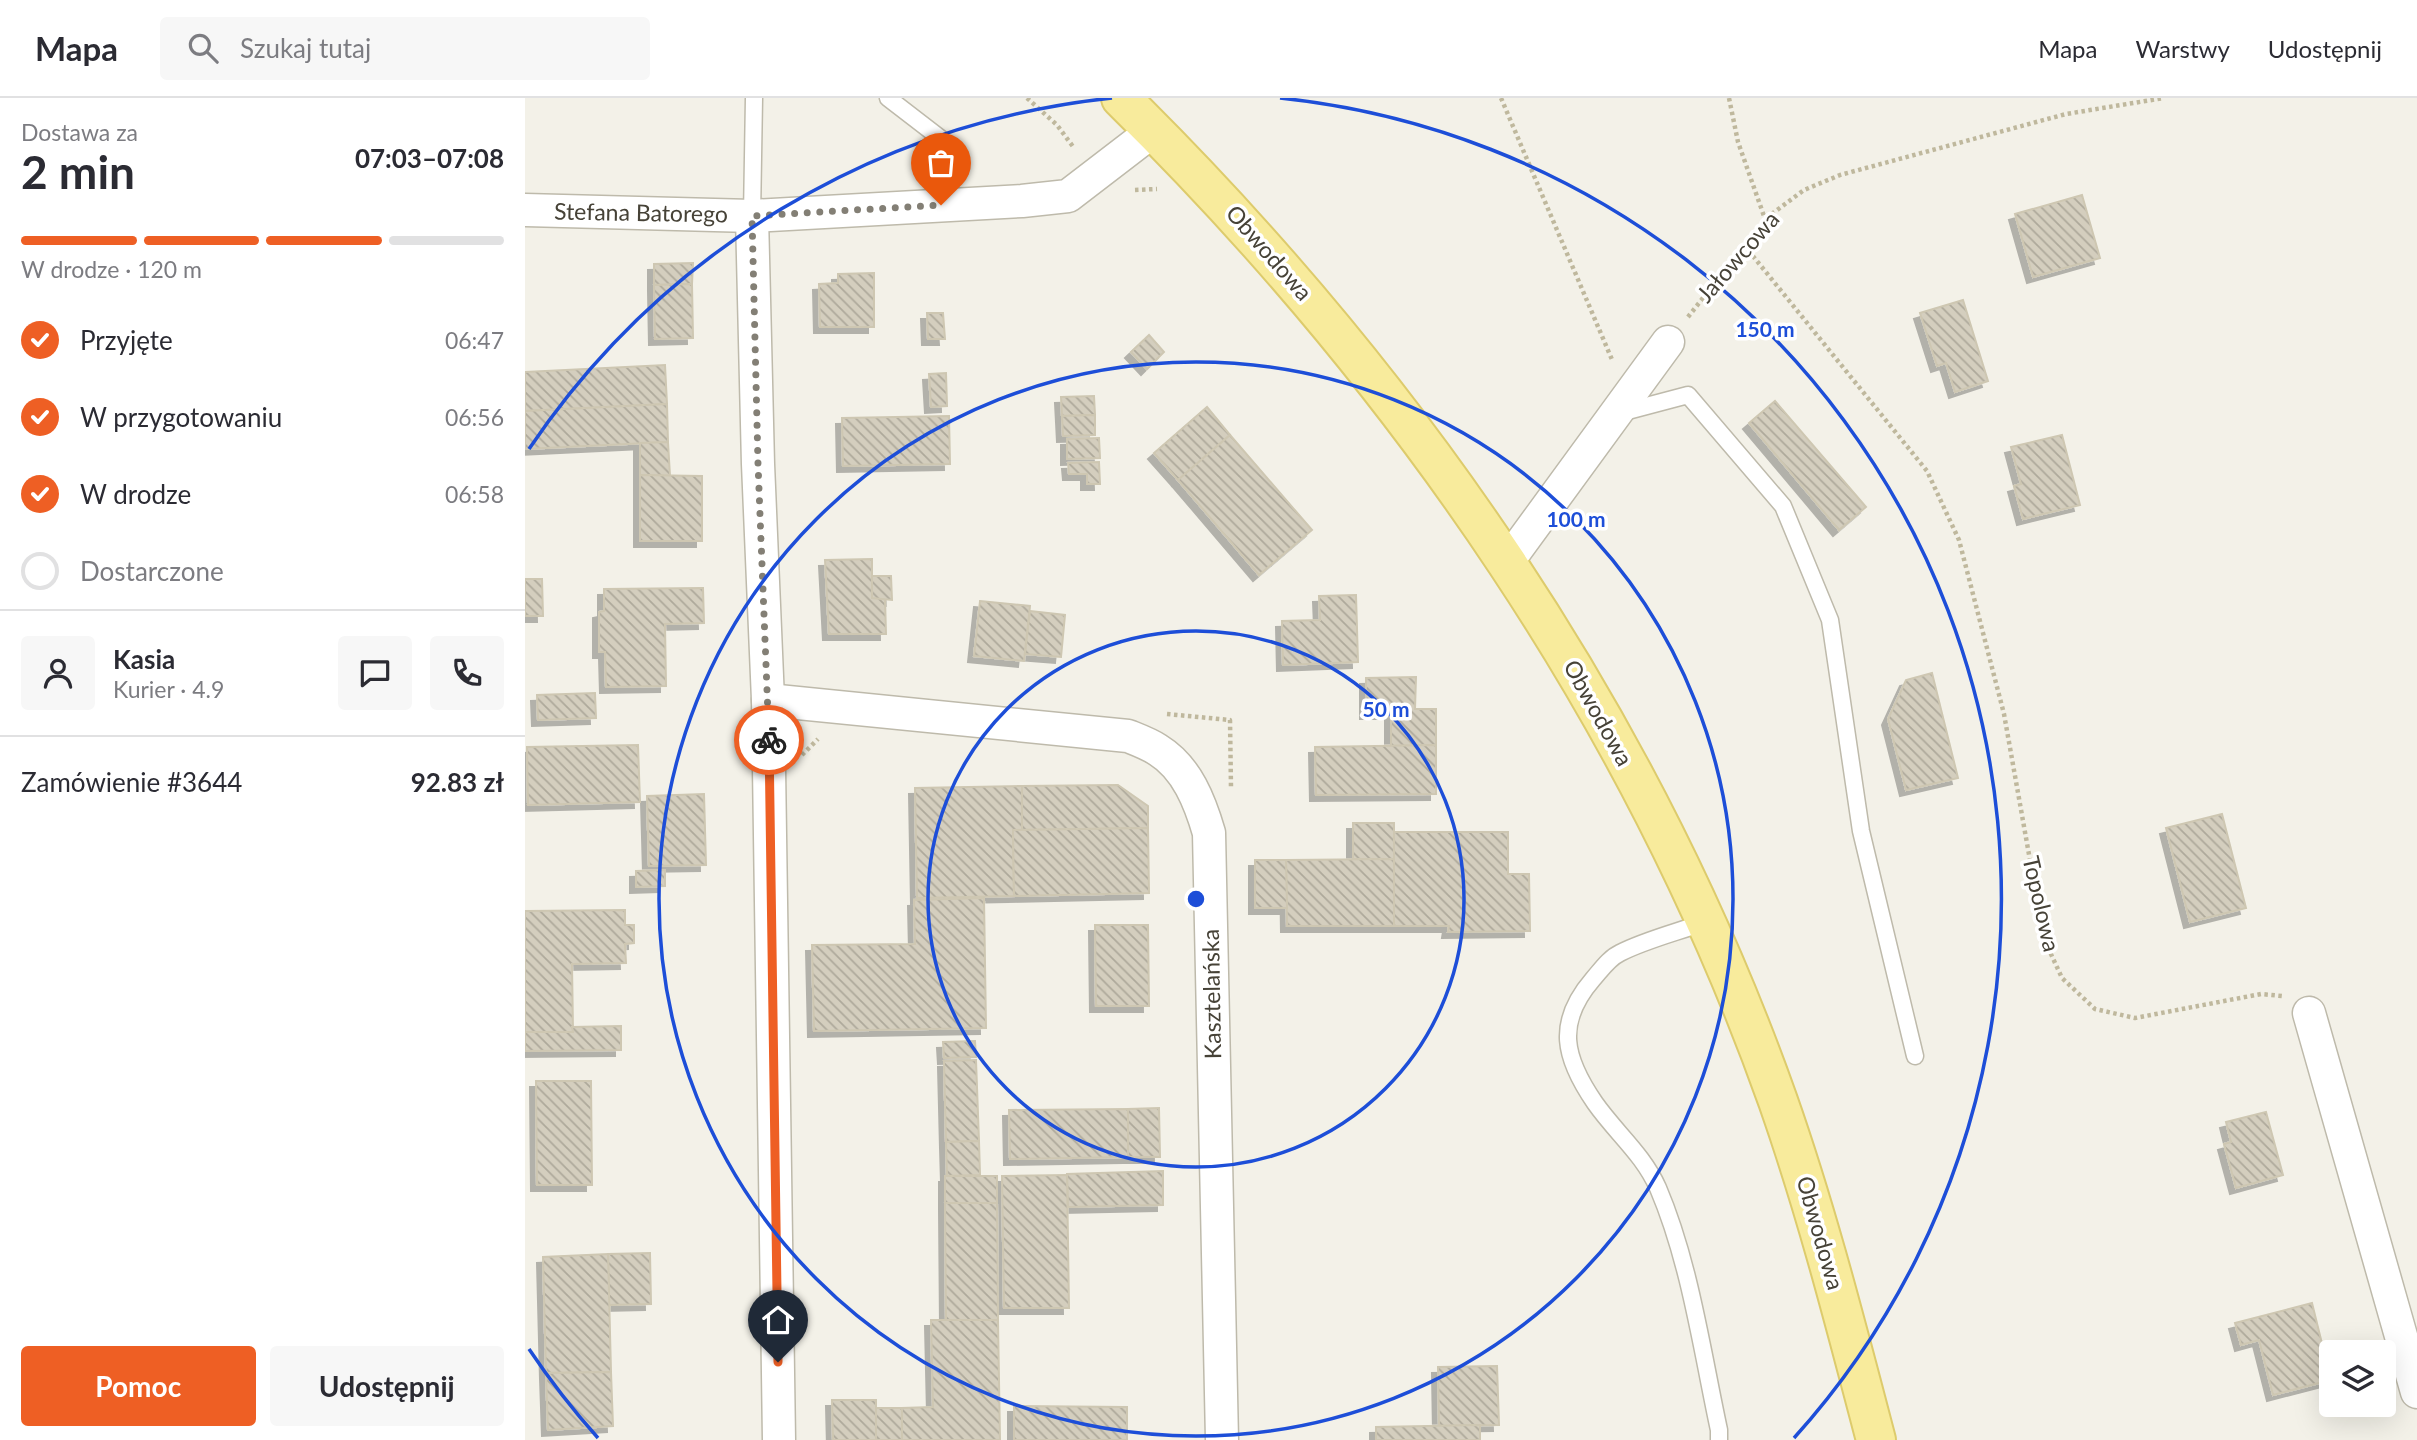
<!DOCTYPE html>
<html lang="pl">
<head>
<meta charset="utf-8">
<style>
	:root { --surface:#fff; --page:#f7f7f7; --text:#2b2b33; --muted:#7c7c81; --line:#e1e1e2; --accent:#ee5f24 }
	body { margin:0; font-family:Lato,sans-serif; background:var(--page); color:var(--text); height:100vh; display:flex; flex-direction:column; font-size:26px; white-space:nowrap }
	* { box-sizing:border-box; margin:0 }
	p { font-size:23px; color:var(--muted) }
	.icon { flex:none; width:38px; height:38px; fill:none; stroke:currentColor; stroke-width:2; stroke-linecap:round; stroke-linejoin:round }
	.map { position:relative; flex:1; overflow:hidden }
	.sheet { display:flex; flex-direction:column; background:var(--surface); width:525px }
	.sheet>* { flex:none }
	.buttons { position:absolute; left:1794px; top:1242px; display:grid; gap:14px }
	.buttons a { display:grid; place-items:center; width:77px; height:77px; border-radius:7px; background:var(--surface); box-shadow:0 7px 28px #0002; font-size:35px }
	.pin { position:absolute; display:grid; place-items:center; width:60px; height:60px; color:#fff; margin:-72px -30px; border-radius:50% 50% 50% 0; rotate:-45deg; box-shadow:0 0 7px #0007 }
	.pin .icon { rotate:45deg }
	.courier { position:absolute; display:grid; place-items:center; width:70px; height:70px; margin:-35px; border:5px solid #ee5f24; border-radius:50%; background:#fff; color:#222; box-shadow:0 2px 9px #0007 }
	.overview em { font-style:normal; font-weight:700 }
	.overview div { display:flex; flex-direction:column-reverse }
	.overview { display:flex; align-items:center; justify-content:space-between; height:119px; padding:0 21px }
	h1 { font-size:46px; font-weight:700; line-height:52px }
	.bar { display:grid; grid-template-columns:repeat(4,1fr); gap:10px 7px; align-content:center; height:84px; padding:0 21px }
	.bar i { height:9px; border-radius:5px; background:var(--line) }
	.bar .selected { background:var(--accent) }
	.bar p { grid-column:span 4 }
	.line { display:flex; align-items:center; gap:18px; padding:0 21px; border-top:2px solid var(--line) }
	.line div { flex:1 }
	.round { display:grid; place-items:center; flex:none; width:74px; height:74px; border-radius:7px; background:var(--page) }
	ol { padding:0 21px; list-style:none }
	li { display:flex; align-items:center; gap:21px; height:77px }
	li p { margin-inline-start:auto }
	li .icon { padding:7px; border-radius:50%; background:var(--accent); color:#fff; stroke-width:4 }
	li:last-child { color:var(--muted) }
	li i { width:38px; height:38px; border:4px solid var(--line); border-radius:50% }
	.primary-button { display:flex; gap:14px; margin-top:auto; padding:14px 21px }
	.primary-button a { flex:1; height:80px; border-radius:7px; background:var(--accent); color:#fff; font-size:28px; font-weight:700; line-height:80px; text-align:center }
	.primary-button a+a { background:var(--page); color:var(--text) }
	header { display:flex; align-items:center; gap:42px; box-sizing:border-box; height:98px; padding:0 35px; background:var(--surface); border-bottom:2px solid var(--line) }
	header strong { font-size:33px }
	nav { display:flex; gap:38px; margin-inline-start:auto; font-size:24px }
	.search { width:490px; height:63px; background:var(--page); display:flex; align-items:center; gap:18px; box-sizing:border-box; padding:0 24px; border-radius:7px; color:var(--muted); font-size:26px }
	main { display:flex; flex:1; min-height:0 }
	.map>svg:first-child { display:block }
</style>
</head>
<body>
<header>
<strong>Mapa</strong>
<div class="search"><svg class="icon" aria-label="search" viewBox="0 0 24 24"><circle cx="10" cy="10" r="6"/><path d="M15 15l6 6"/></svg>Szukaj tutaj</div>
<nav><a>Mapa</a><a>Warstwy</a><a>Udostępnij</a></nav>
</header>
<main>
<section class="sheet">
<div class="overview"><div><h1>2 min</h1><p>Dostawa za</p></div><em>07:03–07:08</em></div>
<div class="bar"><i class="selected"></i><i class="selected"></i><i class="selected"></i><i></i><p>W drodze · 120 m</p></div>
<ol>
<li><svg class="icon" aria-label="check" viewBox="0 0 24 24"><path d="M5 12l5 5 9-10"/></svg>Przyjęte<p>06:47</p></li>
<li><svg class="icon" aria-label="check" viewBox="0 0 24 24"><path d="M5 12l5 5 9-10"/></svg>W przygotowaniu<p>06:56</p></li>
<li><svg class="icon" aria-label="check" viewBox="0 0 24 24"><path d="M5 12l5 5 9-10"/></svg>W drodze<p>06:58</p></li>
<li><i></i>Dostarczone</li>
</ol>
<div class="line" style="height:126px"><a class="round"><svg class="icon" aria-label="person" viewBox="0 0 24 24"><circle cx="12" cy="8" r="4"/><path d="M4 21q1-7 8-7t8 7"/></svg></a><div><b>Kasia</b><p>Kurier · 4.9</p></div><a class="round"><svg class="icon" aria-label="chat" viewBox="0 0 24 24"><path d="M4 5h16v11H9l-5 4z"/></svg></a><a class="round"><svg class="icon" aria-label="phone" viewBox="0 0 24 24"><path d="M5 4h4l2 5-3 2q2 4 5 5l2-3 5 2v4C11 20 4 13 5 4z"/></svg></a></div>
<div class="line" style="height:91px"><div>Zamówienie #3644</div><b>92.83 zł</b></div>
<div class="primary-button"><a>Pomoc</a><a>Udostępnij</a></div>
</section>
<div class="map">
<svg width="1892" height="1342" viewBox="0 0 1892 1342">
	<defs>
		<pattern id="building-back-hatch" width="6" height="6" patternUnits="userSpaceOnUse" patternTransform="scale(1.75)"><rect width="6" height="6" fill="#d4cebe"/><path d="M-1 5l2 2M0 0l6 6M5-1l2 2" fill="none" stroke="#aea99b"/></pattern>
		<filter id="shadow"><feDropShadow dx="-6" dy="6" stdDeviation="0" flood-color="#0004"/></filter>
	</defs>
	<rect width="100%" height="100%" fill="#f3f1e8"/>
	<!-- building -->
	<g fill="url(#building-back-hatch)" stroke="#cec7b2" stroke-width="2" filter="url(#shadow)">
		<path d="M1557 97 1575 160 1508 179 1490 116Z"/>
		<path d="M168 165 167 186 129 187V166Z"/>
		<path d="M349 175V229H295L294 186 313 185V176Z"/>
		<path d="M167 186 168 240 130 241 129 187Z"/>
		<path d="M1438 202 1463 283 1430 294 1421 265 1412 268 1395 215Z"/>
		<path d="M402 215H418L420 241H403Z"/>
		<path d="M624 237 639 254 622 271 606 254Z"/>
		<path d="M140 267 142 306 0 313V274Z"/>
		<path d="M421 275 422 308 406 309 404 276Z"/>
		<path d="M569 298 570 317 537 318 536 299Z"/>
		<path d="M1250 303 1341 409 1314 432 1224 325Z"/>
		<path d="M142 306 143 344 0 351V313Z"/>
		<path d="M682 309 705 337 653 382 629 355Z"/>
		<path d="M570 317V337L538 338 537 318Z"/>
		<path d="M424 318 425 366 318 368 317 320Z"/>
		<path d="M705 337 787 432 734 477 653 382Z"/>
		<path d="M1537 337 1555 407 1498 421 1489 388 1496 386 1486 349Z"/>
		<path d="M574 340 575 360 542 361V341Z"/>
		<path d="M143 344 145 378 115 377V345Z"/>
		<path d="M574 364 575 386H562V376H544L543 365Z"/>
		<path d="M115 377 177 378V443H115Z"/>
		<path d="M347 461V500H360L361 536H304L300 462Z"/>
		<path d="M347 478H366L367 502 347 500Z"/>
		<path d="M0 481H17L18 518H0Z"/>
		<path d="M178 490 179 525 140 526 141 588 81 589 80 554H74V514L79 513V491Z"/>
		<path d="M831 497 833 564 758 567 757 523 795 522 794 498Z"/>
		<path d="M455 503 505 508 499 563 449 558Z"/>
		<path d="M505 513 540 517 536 559 500 556Z"/>
		<path d="M1407 575 1433 680 1381 692 1363 621 1381 582Z"/>
		<path d="M891 579 890 611H911V647L866 648V615H841V580Z"/>
		<path d="M70 595 71 620 13 622 12 597Z"/>
		<path d="M113 647 115 704 3 707 2 649Z"/>
		<path d="M911 647V696L791 697 790 649Z"/>
		<path d="M593 687 623 708V730L497 732V688Z"/>
		<path d="M497 688V732H488L489 798 392 800 390 690Z"/>
		<path d="M179 696 181 767 124 768 122 698Z"/>
		<path d="M1697 716 1721 810 1665 824 1641 730Z"/>
		<rect x="828" y="725" width="41" height="36"/>
		<path d="M623 730 624 795 489 798 488 732Z"/>
		<path d="M869 734H983V776H1004L1005 833 923 834 924 828H869Z"/>
		<path d="M869 761V828H762L761 762Z"/>
		<path d="M730 762H761L762 810H730Z"/>
		<path d="M140 772V788L111 789V773Z"/>
		<path d="M459 800 461 930 289 933 287 847 390 846 389 802Z"/>
		<path d="M100 812V827H109V845L100 846 101 865 47 866 48 934H0V813Z"/>
		<path d="M570 827H623L624 908H571Z"/>
		<path d="M96 928V952L0 953V934H48L47 929Z"/>
		<path d="M450 943 451 959 419 960 418 944Z"/>
		<path d="M451 962 454 1043 421 1044 419 963Z"/>
		<path d="M11 983H66L67 1087H12Z"/>
		<path d="M634 1010 635 1059H603V1011Z"/>
		<path d="M603 1011V1059L485 1061 484 1012Z"/>
		<path d="M1741 1014 1758 1077 1711 1090 1699 1046 1706 1044 1701 1024Z"/>
		<path d="M454 1043 455 1077 422 1078 421 1044Z"/>
		<path d="M638 1073V1107L543 1109 542 1076Z"/>
		<path d="M542 1077 544 1210H479L477 1078Z"/>
		<rect x="420" y="1078" width="52" height="27"/>
		<path d="M420 1105H472L473 1222H421Z"/>
		<path d="M125 1155 126 1206 84 1207 83 1156Z"/>
		<path d="M83 1156 86 1274 21 1275 18 1159Z"/>
		<path d="M1787 1205 1806 1282 1748 1297 1734 1242 1716 1247 1710 1225Z"/>
		<path d="M406 1222H473L475 1342H377V1310L408 1309Z"/>
		<path d="M972 1268 974 1327 914 1328 913 1269Z"/>
		<path d="M86 1274 88 1328 23 1332 21 1275Z"/>
		<path d="M307 1302H351V1342H308Z"/>
		<path d="M489 1308 602 1309V1342H489Z"/>
		<rect x="351" y="1310" width="26" height="32"/>
		<path d="M955 1327V1342H851V1329Z"/>
	</g>
	<g fill="none" stroke-linecap="round" stroke-linejoin="round">
		<defs>
			<g id="lane">
				<path d="M363 0 415 40"/>
				<path d="M227 118 229 0"/>
				<path d="M1095 315 1163 297 1258 408 1305 522 1336 733 1390 958"/>
				<path d="M1180 824C1153 834 1120 842 1095 855 1084 860 1076 872 1068 881 1030 925 1039 960 1070 1005 1091 1035 1118 1056 1133 1090 1165 1165 1177 1253 1194 1332V1342"/>
			</g>
			<g id="street">
				<path d="M0 112 227 118 497 103 543 98 629 32"/>
				<path d="M227 118 233 366 243 602 254 1342"/>
				<path d="M983 463 1143 244"/>
				<path d="M243 602 603 638C613 642 624 646 633 652 662 670 675 704 684 735L697 1342"/>
				<path d="M1784 915 1892 1294"/>
			</g>
			<path id="primary" d="M596 0C884 284 1117 620 1253 1003 1292 1114 1321 1228 1351 1342"/>
		</defs>
		<!-- lane casing -->
		<use href="#lane" stroke="#bebaab" stroke-width="19"/>
		<!-- street casing -->
		<use href="#street" stroke="#bebaab" stroke-width="35"/>
		<!-- primary casing -->
		<use href="#primary" stroke="#ddcb6c" stroke-width="42"/>
		<!-- path -->
		<g stroke="#bfb89d" stroke-width="4.5" stroke-dasharray="3.5 3.5" stroke-linecap="butt">
			<path d="M502 0 532 27 549 50"/>
			<path d="M976 0 1088 264"/>
			<path d="M1204 0 1213 44 1240 121"/>
			<path d="M610 92 632 91"/>
			<path d="M1219 147 1402 373 1434 442 1479 616 1519 841 1537 880 1570 911 1610 920 1736 896 1757 898"/>
			<path d="M1163 219 1240 121 1279 92 1315 77 1541 16 1639 0"/>
			<path d="M642 616 705 622 706 690"/>
			<path d="M277 657 293 641"/>
		</g>
		<!-- lane -->
		<use href="#lane" stroke="#fff" stroke-width="16"/>
		<!-- street -->
		<use href="#street" stroke="#fff" stroke-width="32"/>
		<!-- primary -->
		<use href="#primary" stroke="#f8eb9c" stroke-width="38"/>
	</g>
	<g fill="none" stroke-linecap="round" stroke-linejoin="round">
		<!-- done -->
		<path stroke="#837f75" stroke-width="7" stroke-dasharray="0 12.6" d="M244 642 233 366 227 118 416 107"/>
		<!-- route -->
		<path stroke="#ee5f24" stroke-width="9" d="M244 642 253 1264"/>
	</g>
	<!-- distance rings -->
	<g fill="none" stroke="#1d4ed8" stroke-width="3.5">
		<circle cx="671" cy="801" r="268"/>
		<circle cx="671" cy="801" r="537"/>
		<path d="M73 1340A805 805 0 0 1 4 1251M4 351A805 805 0 0 1 587 0M755 0A805 805 0 0 1 1269 1340"/>
	</g>
	<g text-anchor="middle" stroke-width="7" stroke-linejoin="round" paint-order="stroke">
		<!-- street labels -->
		<g font-size="23" fill="#464237" stroke="#fff">
			<text transform="translate(116 115) rotate(1)" y="8">Stefana Batorego</text>
			<text transform="translate(744 155) rotate(49)" y="8">Obwodowa</text>
			<text transform="translate(1213 159) rotate(-49)" y="8">Jałowcowa</text>
			<text transform="translate(1073 615) rotate(61)" y="8">Obwodowa</text>
			<text transform="translate(1516 806) rotate(77)" y="8">Topolowa</text>
			<text transform="translate(687 896) rotate(-91)" y="8">Kasztelańska</text>
			<text transform="translate(1295 1135) rotate(74)" y="8">Obwodowa</text>
		</g>
	</g>
	<circle cx="671" cy="801" r="10" fill="#1d4ed8" stroke="#fff" stroke-width="3.5"/>
	<g font-size="21" text-anchor="middle" font-weight="bold" fill="#1d4ed8" stroke="#fff" stroke-width="7" stroke-linejoin="round" paint-order="stroke">
		<text x="1240" y="239">150 m</text>
		<text x="1051" y="429">100 m</text>
		<text x="861" y="619">50 m</text>
	</g>
</svg>
<div class="buttons">
<a><svg class="icon" aria-label="layers" viewBox="0 0 24 24"><path d="M12 4l9 5-9 5-9-5zM3 14l9 5 9-5"/></svg></a>
</div>
<div class="pin" style="left:416px;top:107px;background:#ea580c"><svg class="icon" aria-label="bag" viewBox="0 0 24 24"><path d="M5 8h14l-1 12H6zM9 8a3 3 0 0 1 6 0"/></svg></div>
<div class="pin" style="left:253px;top:1264px;background:#1f2937"><svg class="icon" aria-label="home" viewBox="0 0 24 24"><path d="M3 11l9-7 9 7M6 9v11h12V9"/></svg></div>
<div class="courier" style="left:244px;top:642px"><svg class="icon" aria-label="bike" viewBox="0 0 24 24"><circle cx="6" cy="16" r="4"/><circle cx="18" cy="16" r="4"/><path d="M6 16l4-8h5l3 8M10 8l3 8H6M13 5h3"/></svg></div>
</div>
</main>
</body>
</html>
